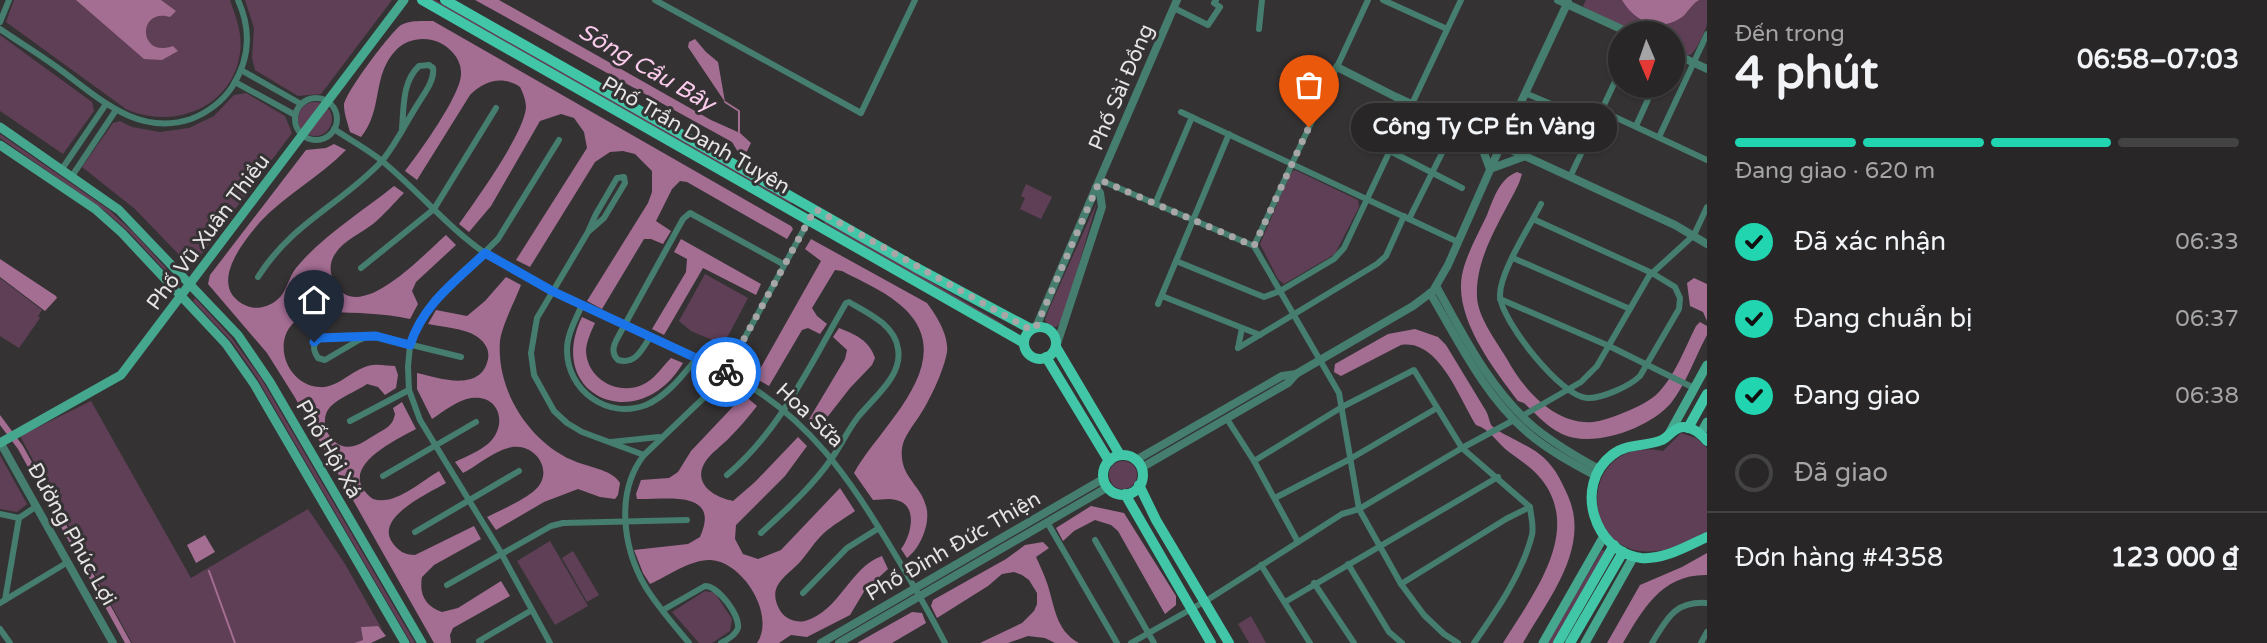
<!DOCTYPE html>
<html lang="vi">
<head>
<meta charset="utf-8">
<style>
	:root { --surface:#282627; --page:#343233; --text:#f1f3f6; --muted:#a5a5a7; --line:#444344; --accent:#20d5b0 }
	body { margin:0; font-family:"Varela Round",sans-serif; background:var(--page); color:var(--text); height:100vh; display:flex; flex-direction:column; font-size:26px; white-space:nowrap }
	* { box-sizing:border-box; margin:0 }
	p { font-size:23px; color:var(--muted) }
	.icon { flex:none; width:38px; height:38px; fill:none; stroke:currentColor; stroke-width:2; stroke-linecap:round; stroke-linejoin:round }
	.map { position:relative; flex:1; overflow:hidden }
	.details { display:flex; flex-direction:column; background:var(--surface); width:560px }
	.details>* { flex:none }
	.needle { width:46px; rotate:178deg }
	.tools { position:absolute; left:1608px; top:21px; display:grid; gap:14px }
	.tools a { display:grid; place-items:center; width:77px; height:77px; border-radius:50%; background:var(--surface); box-shadow:0 2px 5px #0004,0 0 0 2px var(--line); font-size:35px }
	.pin { position:absolute; display:grid; place-items:center; width:60px; height:60px; color:#fff; margin:-72px -30px; border-radius:50% 50% 50% 0; rotate:-45deg; box-shadow:0 0 7px #0007 }
	.pin .icon { rotate:45deg }
	.courier { position:absolute; display:grid; place-items:center; width:70px; height:70px; margin:-35px; border:5px solid #1a73e8; border-radius:50%; background:#fff; color:#222; box-shadow:0 2px 9px #0007 }
	.bubble { position:absolute; height:49px; border-radius:24px; background:var(--surface); box-shadow:0 2px 5px #0004,0 0 0 2px var(--line); font-size:23px; font-weight:700; line-height:49px; text-align:center }
	.head em { font-style:normal; font-weight:700 }
	.head div { display:flex; flex-direction:column-reverse }
	.head { display:flex; align-items:center; justify-content:space-between; height:119px; padding:0 28px }
	h1 { font-size:46px; font-weight:700; line-height:52px }
	.bar { display:grid; grid-template-columns:repeat(4,1fr); gap:10px 7px; align-content:center; height:84px; padding:0 28px }
	.bar i { height:9px; border-radius:5px; background:var(--line) }
	.bar .on { background:var(--accent) }
	.bar p { grid-column:span 4 }
	.line { display:flex; align-items:center; gap:18px; padding:0 28px; border-top:2px solid var(--line) }
	.line div { flex:1 }
	ol { padding:0 28px; list-style:none }
	li { display:flex; align-items:center; gap:21px; height:77px }
	li p { margin-inline-start:auto }
	li .icon { padding:7px; border-radius:50%; background:var(--accent); color:#111; stroke-width:4 }
	li:last-child { color:var(--muted) }
	li i { width:38px; height:38px; border:4px solid var(--line); border-radius:50% }
	main { display:flex; flex:1; min-height:0 }
	.map>svg:first-child { display:block }
</style>
</head>
<body>
<main>
<div class="map">
<svg width="1707" height="643" viewBox="0 0 1707 643">
	<rect width="100%" height="100%" fill="#353234"/>
	<!-- green -->
	<g fill="#5f3f55">
		<path d="M14 0H230C236 17 243 35 240 53 232 109 172 130 126 109L6 22Z"/>
		<path d="M245 0H392L321 94 298 96 255 70 252 58 254 28Z"/>
		<path d="M429 0H435L793 201 791 204Z"/>
		<path d="M1586 0H1707C1707 7 1707 17 1707 24 1706 30 1695 53 1690 55 1685 56 1678 52 1673 49V33H1638L1587 10 1583 6Z"/>
		<path d="M0 35 92 102 94 111 63 154 0 111Z"/>
		<path d="M246 93 285 116 292 133 197 260 185 261 135 209 82 167 113 123 120 121 132 127 160 132 189 128 214 116 234 95Z"/>
		<circle cx="315" cy="119" r="17"/>
		<path d="M0 134 108 209 134 233 175 278H172L128 231 105 211 0 138Z"/>
		<path d="M1295 170 1358 200 1359 207 1335 254 1284 284 1278 279 1260 244 1291 172Z"/>
		<path d="M1026 184 1052 197 1041 219 1020 209 1025 198 1021 196Z"/>
		<path d="M1097 202 1062 322 1056 327 1049 326 1045 320 1049 309Z"/>
		<path d="M826 220 1003 324 1005 327 824 223Z"/>
		<path d="M705 274 748 298 728 336 717 342 691 331 679 321Z"/>
		<path d="M0 278 42 310 38 316 40 318 19 348 0 336Z"/>
		<path d="M195 298 231 337 261 378 415 643H411L257 378 232 342 193 301Z"/>
		<path d="M91 401 191 578 308 509 345 564 383 631 378 626 362 627 363 640 354 643H132L20 436Z"/>
		<path d="M1681 433 1696 438 1707 448V532C1691 538 1673 550 1656 551 1577 560 1576 435 1663 451Z"/>
		<path d="M0 455 27 504 17 512 0 509Z"/>
		<circle cx="1123" cy="475" r="14"/>
		<path d="M550 541 588 606 555 625 517 561Z"/>
		<path d="M1602 550 1605 551 1555 643H1547Z"/>
		<path d="M573 551 599 595 587 602 562 558Z"/>
		<path d="M705 591 715 593 732 619 730 631 712 643H699L672 612Z"/>
		<path d="M1251 616 1266 643H1249L1238 624Z"/>
	</g>
	<!-- water -->
	<g fill="#a46e93">
		<path d="M76 0H161L176 11 170 17C137 7 138 59 173 46L178 51 162 60 144 59Z"/>
		<path d="M475 0H499L711 120 740 133 751 143 745 155 738 152 732 142Z"/>
		<path d="M1622 0H1699C1690 5 1688 14 1679 19 1657 32 1634 21 1622 0Z"/>
		<path d="M433 21 791 226 793 229 787 239 687 182 680 181 672 189 656 221 671 231 663 244 651 239H644L602 309 587 301 648 203 652 192V171L635 154 623 151 610 152 595 162 530 267 516 260 587 148 584 132 574 118 561 114 540 121 491 206 469 232 459 224C476 200 523 135 526 108 526 100 523 93 520 87 502 75 484 81 470 95L417 180 405 171C419 153 461 95 461 74 462 57 446 43 432 40 420 37 406 40 397 49 371 75 384 109 361 137L350 132C348 124 344 114 344 105 345 93 390 33 401 25 409 20 423 21 433 21Z"/>
		<path d="M695 39 706 52 718 62 725 102 688 47 689 42Z"/>
		<path d="M334 144 346 150C320 177 285 195 260 222 242 243 206 288 247 306 256 310 269 307 277 300 287 292 288 278 296 268 321 237 363 211 394 186L404 193C394 203 384 215 373 224 360 234 344 240 335 254 328 265 330 275 336 285 360 325 425 253 446 235L456 245 416 282 412 291 418 304 410 319C383 313 357 313 330 312 324 312 318 311 313 312 266 325 281 384 319 387 338 389 354 367 373 365 380 364 388 366 395 366L398 375 396 388 385 395 378 387 367 384C355 392 340 397 330 407 316 423 333 452 354 446 362 444 371 437 378 433 387 428 393 425 395 414L393 408 402 402 416 429C394 441 333 469 373 499 395 506 420 482 439 471L446 483C429 493 375 517 392 542 398 551 405 555 415 555L474 526 481 539 434 565 422 577C419 594 425 606 442 612L458 608 501 581 510 596 453 628 450 635 451 643H434L294 396 267 353 208 284 210 275 306 150 326 148Z"/>
		<path d="M1517 172 1522 174 1519 183C1502 219 1475 256 1477 297 1478 318 1497 342 1507 359 1523 389 1555 425 1593 422 1601 421 1610 418 1618 415 1631 410 1645 404 1656 395 1674 378 1685 348 1696 326L1700 322 1707 326V335C1695 357 1686 384 1671 403 1650 428 1593 449 1562 434 1547 427 1536 414 1524 403L1518 401C1493 368 1454 318 1462 275 1466 255 1478 234 1487 215 1494 198 1499 179 1517 172Z"/>
		<path d="M681 239 761 284 756 295 703 268 664 335 652 329 686 272 687 259 674 252Z"/>
		<path d="M811 239 927 303C936 315 949 335 947 352 944 370 930 400 920 415 913 426 904 436 902 448 899 477 920 483 926 506 931 522 921 548 907 558L901 549C911 536 919 505 896 500 889 498 881 500 873 500L854 473C879 427 959 364 906 310 889 293 863 282 842 271L835 270 812 308 817 316 827 324 820 334 808 328 802 330 769 386 755 378 821 261 805 249Z"/>
		<path d="M0 259 56 296 57 298 45 311 0 277Z"/>
		<path d="M506 277 521 285C515 301 502 325 500 341 496 390 529 441 572 460 586 467 612 469 620 483L618 495 615 499 600 497 578 489 544 502 496 530 487 517C501 510 524 500 535 490 555 472 536 443 512 447 495 450 478 465 463 473L455 462C467 456 480 451 489 443 508 425 500 394 471 398 457 400 443 412 432 419L417 389V373C439 378 481 393 488 359 490 349 484 341 476 336 464 328 442 327 428 324L436 310 467 316 485 301Z"/>
		<path d="M1694 278 1707 284V321L1703 312 1690 306 1687 283Z"/>
		<path d="M582 317 595 323C591 332 587 340 586 350 586 378 617 396 642 385 654 380 662 367 671 358L683 363C638 438 544 395 582 317Z"/>
		<path d="M839 328C856 335 869 340 875 358L872 365 850 388 818 429 808 421 845 359 847 350 833 337Z"/>
		<path d="M1415 329 1438 337 1446 345 1486 411C1489 416 1489 422 1492 426 1497 432 1528 445 1538 453 1554 465 1560 478 1568 496 1591 548 1548 599 1523 643H1503C1531 597 1583 533 1542 480 1533 468 1521 461 1509 452 1498 444 1490 429 1476 425 1459 398 1439 339 1401 345L1341 376 1334 372 1335 364 1388 334Z"/>
		<path d="M744 395 757 406C749 416 740 427 731 436 723 445 709 454 704 464 693 485 716 498 733 501L755 482 798 437 807 446 785 476 736 525 735 539 743 554 758 559 781 550 840 488 855 511C845 518 833 525 824 533 815 541 808 553 800 562 786 577 765 586 781 612 786 619 796 623 805 621 840 611 849 568 882 556L888 569 865 590 850 615 807 637 791 635 779 643H757C776 615 743 562 711 560 691 559 668 576 650 584L643 573 634 550 688 544 700 537C722 488 663 500 637 499L636 494 641 480 669 478 678 472 691 451Z"/>
		<path d="M0 415 23 446 131 643H125L18 449 0 425Z"/>
		<path d="M1091 506 1124 513 1176 596V605L1165 614 1118 531 1111 525 1095 520 1074 531 1063 541 1056 528Z"/>
		<path d="M205 535 215 552 196 563 187 545Z"/>
		<path d="M1043 542 1049 548 1036 557C1040 566 1044 574 1047 583 1055 606 1055 630 1079 643H1055L1045 638 1028 636 1008 643H980L1022 623 1034 611 1037 604V593L1029 580 1022 575 1014 572 1002 574 988 586 937 618 931 606 933 600 1006 559 1025 545Z"/>
		<path d="M1707 553V575C1662 574 1643 609 1623 643H1607L1640 585 1682 567Z"/>
		<path d="M912 612 922 613 926 623 892 643H857Z"/>
		<path d="M378 626 386 636 371 643H354L363 640 361 627Z"/>
	</g>
	<g fill="none" stroke-linecap="round" stroke-linejoin="round">
		<!-- stream -->
		<g stroke="#a46e93" stroke-width="2">
			<path d="M725 102 739 111V132"/>
			<path d="M209 571 235 643"/>
		</g>
		<!-- minor -->
		<g stroke="#457d6e" stroke-width="6">
			<path d="M655 0 861 113 915 0"/>
			<path d="M1383 0 1447 29"/>
			<path d="M1174 8 1208 25 1220 7 1214 3 1216 0"/>
			<path d="M0 22 9 0"/>
			<path d="M0 29C19 42 39 54 58 68 98 97 137 137 191 119 207 113 223 101 232 87 250 59 251 29 238 0"/>
			<path d="M1259 29 1262 0"/>
			<path d="M241 70 301 104"/>
			<path d="M235 82 295 115"/>
			<path d="M1525 93 1596 123"/>
			<circle cx="316" cy="119" r="21"/>
			<path d="M1602 111 1707 160"/>
			<path d="M1181 112 1458 242"/>
			<path d="M1636 126 1654 86"/>
			<path d="M334 129C350 140 367 149 382 161 420 192 452 233 494 259 569 305 654 333 731 375 809 417 849 478 893 551 911 581 929 612 945 643"/>
			<path d="M1659 137 1707 34"/>
			<path d="M1390 151 1462 188"/>
			<path d="M62 169 106 104"/>
			<path d="M72 176 116 110"/>
			<path d="M1570 177 1620 71"/>
			<path d="M1100 180 1254 246"/>
			<path d="M1155 204 1192 117"/>
			<path d="M1409 219 1456 125"/>
			<path d="M1533 219 1652 273 1675 287 1680 298 1679 309 1640 376C1630 386 1601 399 1587 398 1561 397 1501 320 1500 296 1499 273 1530 226 1541 204"/>
			<path d="M588 232 604 218 625 183 624 177 617 178 596 214 588 232 537 318 531 353 534 375 554 411 567 423 582 432 644 455"/>
			<path d="M1254 246 1339 393 1359 509 1401 584 1424 615 1444 634 1458 643"/>
			<path d="M1254 246 1368 0"/>
			<path d="M1513 258 1630 309"/>
			<path d="M1176 261 1264 297 1280 291 1334 259 1344 248 1461 0"/>
			<path d="M361 268 434 209 496 108"/>
			<path d="M258 277C292 223 340 205 381 162 395 146 405 124 416 107 423 95 435 81 433 68L429 65 419 66C402 82 404 107 402 128"/>
			<path d="M1162 296 1260 335"/>
			<path d="M1500 299 1609 346 1694 388"/>
			<path d="M1158 304 1229 134"/>
			<path d="M582 305C576 319 567 334 567 350 567 390 607 420 646 405 667 396 683 375 697 358"/>
			<path d="M370 336 359 340 325 360 318 358C299 329 354 337 370 336H375L461 357"/>
			<path d="M650 337C642 350 635 365 618 360 611 353 613 346 618 337L683 219 690 213 783 264"/>
			<path d="M1238 348 1377 264 1386 256 1404 216"/>
			<path d="M1238 348 1242 328"/>
			<path d="M1522 416 1581 382 1597 366 1649 276 1694 235 1707 207"/>
			<path d="M1227 419 1254 461 1298 542"/>
			<path d="M350 421 409 390"/>
			<path d="M611 442 659 437"/>
			<path d="M1254 461 1342 407 1414 370 1462 448 1530 507C1531 516 1534 527 1532 535 1522 574 1497 610 1474 643"/>
			<path d="M727 475C781 430 811 363 846 303L849 302C868 313 895 325 898 349 903 376 873 398 858 417 848 430 841 445 832 458 812 487 786 510 761 533"/>
			<path d="M383 476 476 422"/>
			<path d="M1275 498 1350 459 1437 408"/>
			<path d="M0 514 19 518"/>
			<path d="M1047 522 1117 643"/>
			<path d="M415 532 519 471"/>
			<path d="M1095 540 1154 643"/>
			<path d="M1348 564 1389 632 1402 643"/>
			<path d="M1261 565 1310 643"/>
			<path d="M1314 583 1354 643"/>
			<path d="M1401 584 1506 519 1530 507"/>
			<path d="M447 585 551 526 563 523 687 520"/>
			<path d="M803 593 847 548 879 528"/>
			<path d="M5 600 19 518 37 506"/>
			<path d="M1285 602 1498 477"/>
			<path d="M0 603 68 562"/>
			<path d="M663 610 705 586C718 586 740 615 738 628 736 635 727 640 721 643"/>
			<path d="M0 629 10 643"/>
			<path d="M481 643 479 641 532 610"/>
			<path d="M550 643 500 551 420 420 409 390 408 367 410 345 420 320 431 305 498 239 559 140"/>
			<path d="M689 643C674 625 657 606 645 586 623 548 615 492 644 455L713 389 726 372 815 209"/>
			<path d="M1131 643 1209 599 1342 514 1359 509 1462 448 1514 420"/>
			<path d="M1652 643C1667 619 1674 601 1707 603"/>
			<path d="M1701 643 1707 632"/>
		</g>
		<!-- tertiary -->
		<g stroke="#457d6e" stroke-width="8">
			<path d="M1569 5 1630 33"/>
			<path d="M1673 53 1707 69"/>
			<path d="M1337 67 1396 97 1675 225 1707 244"/>
			<path d="M1512 121 1477 134 1490 169 1525 156"/>
			<path d="M1512 121 1525 156"/>
			<path d="M1436 286C1464 336 1490 390 1535 428 1555 444 1577 457 1599 469"/>
			<path d="M1430 293C1459 342 1484 395 1528 433 1548 450 1572 463 1596 476"/>
			<path d="M1036 327 1177 0"/>
			<path d="M1056 347 1102 207 1100 193 1096 187"/>
			<path d="M0 442 113 643"/>
			<path d="M1136 460 1282 376 1296 374 1413 306 1433 291 1448 265 1501 145 1566 6 1569 5 1568 2 1565 3 1558 0"/>
			<path d="M1141 468 1288 383 1296 374"/>
			<path d="M821 643 1103 479"/>
			<path d="M839 643 1108 487"/>
		</g>
		<!-- secondary -->
		<g stroke="#45a78e" stroke-width="9">
			<path d="M0 127 119 210 238 335 270 382 422 643"/>
			<path d="M0 145 95 209 122 233 226 344 254 384 405 643"/>
			<path d="M1701 433 1707 422"/>
			<path d="M1669 434 1707 365"/>
			<path d="M0 443 121 375 404 0"/>
			<path d="M1543 643 1604 536"/>
			<path d="M1585 643 1634 556"/>
		</g>
		<!-- primary -->
		<g stroke="#41c7a7" stroke-width="10">
			<path d="M422 0 1024 343"/>
			<path d="M445 0 915 267 1031 329"/>
			<circle cx="1040" cy="343" r="16"/>
			<path d="M1056 347 1120 455"/>
			<path d="M1046 357 1109 461"/>
			<path d="M1688 428 1707 394"/>
			<path d="M1707 441C1700 432 1686 422 1675 430 1670 433 1668 437 1662 440 1645 447 1627 443 1612 455 1573 485 1594 552 1641 558 1664 560 1687 546 1707 537"/>
			<circle cx="1123" cy="475" r="20"/>
			<path d="M1139 485 1156 520 1229 643"/>
			<path d="M1125 494 1211 643"/>
			<path d="M1558 643 1614 545"/>
			<path d="M1570 643 1623 552"/>
		</g>
	</g>
	<g fill="none" stroke-linecap="round" stroke-linejoin="round">
		<!-- done -->
		<path stroke="#a8a6a7" stroke-width="7" stroke-dasharray="0 12.6" d="M726 372 815 209 1031 330 1036 327 1100 180 1254 246 1309 127"/>
		<!-- route -->
		<path stroke="#1a73e8" stroke-width="9" d="M314 342 319 338 376 336 410 345C424 303 455 282 485 253L552 291 726 372"/>
	</g>
	<g text-anchor="middle" stroke-width="6" stroke-linejoin="round" paint-order="stroke">
		<!-- street labels -->
		<g font-size="21" fill="#e6e4e5" stroke="#353234">
			<text transform="translate(1121 87) rotate(-67)" y="7">Phố Sài Đồng</text>
			<text transform="translate(696 135) rotate(30)" y="7">Phố Trần Danh Tuyên</text>
			<text transform="translate(208 232) rotate(-53)" y="7">Phố Vũ Xuân Thiều</text>
			<text transform="translate(810 415) rotate(43)" y="7">Hoa Sữa</text>
			<text transform="translate(329 449) rotate(60)" y="7">Phố Hội Xá</text>
			<text transform="translate(72 534) rotate(61)" y="7">Đường Phúc Lợi</text>
			<text transform="translate(953 546) rotate(-30)" y="7">Phố Đinh Đức Thiện</text>
		</g>
		<!-- water labels -->
		<g font-size="23" font-style="italic" fill="#fccbec" stroke="#353234">
			<text transform="translate(647 67) rotate(30)" y="8">Sông Cầu Bây</text>
		</g>
	</g>
</svg>
<div class="tools">
<a><svg class="needle" viewBox="-14 -14 28 28"><path d="M0-13l5 13h-10z" fill="#e53935"/><path d="M0 13l5-13h-10z" fill="#a5a5a7"/></svg></a>
</div>
<div class="pin" style="left:1309px;top:127px;background:#ea580c"><svg class="icon" aria-label="bag" viewBox="0 0 24 24"><path d="M5 8h14l-1 12H6zM9 8a3 3 0 0 1 6 0"/></svg></div>
<div class="pin" style="left:314px;top:342px;background:#1f2937"><svg class="icon" aria-label="home" viewBox="0 0 24 24"><path d="M3 11l9-7 9 7M6 9v11h12V9"/></svg></div>
<div class="courier" style="left:726px;top:372px"><svg class="icon" aria-label="bike" viewBox="0 0 24 24"><circle cx="6" cy="16" r="4"/><circle cx="18" cy="16" r="4"/><path d="M6 16l4-8h5l3 8M10 8l3 8H6M13 5h3"/></svg></div>
<div class="bubble" style="left:1351px;top:103px;width:266px">Công Ty CP Én Vàng</div>
</div>
<section class="details">
<div class="head"><div><h1>4 phút</h1><p>Đến trong</p></div><em>06:58–07:03</em></div>
<div class="bar"><i class="on"></i><i class="on"></i><i class="on"></i><i></i><p>Đang giao · 620 m</p></div>
<ol>
<li><svg class="icon" aria-label="check" viewBox="0 0 24 24"><path d="M5 12l5 5 9-10"/></svg>Đã xác nhận<p>06:33</p></li>
<li><svg class="icon" aria-label="check" viewBox="0 0 24 24"><path d="M5 12l5 5 9-10"/></svg>Đang chuẩn bị<p>06:37</p></li>
<li><svg class="icon" aria-label="check" viewBox="0 0 24 24"><path d="M5 12l5 5 9-10"/></svg>Đang giao<p>06:38</p></li>
<li><i></i>Đã giao</li>
</ol>
<div class="line" style="height:91px"><div>Đơn hàng #4358</div><b>123 000 ₫</b></div>
</section>
</main>
</body>
</html>
